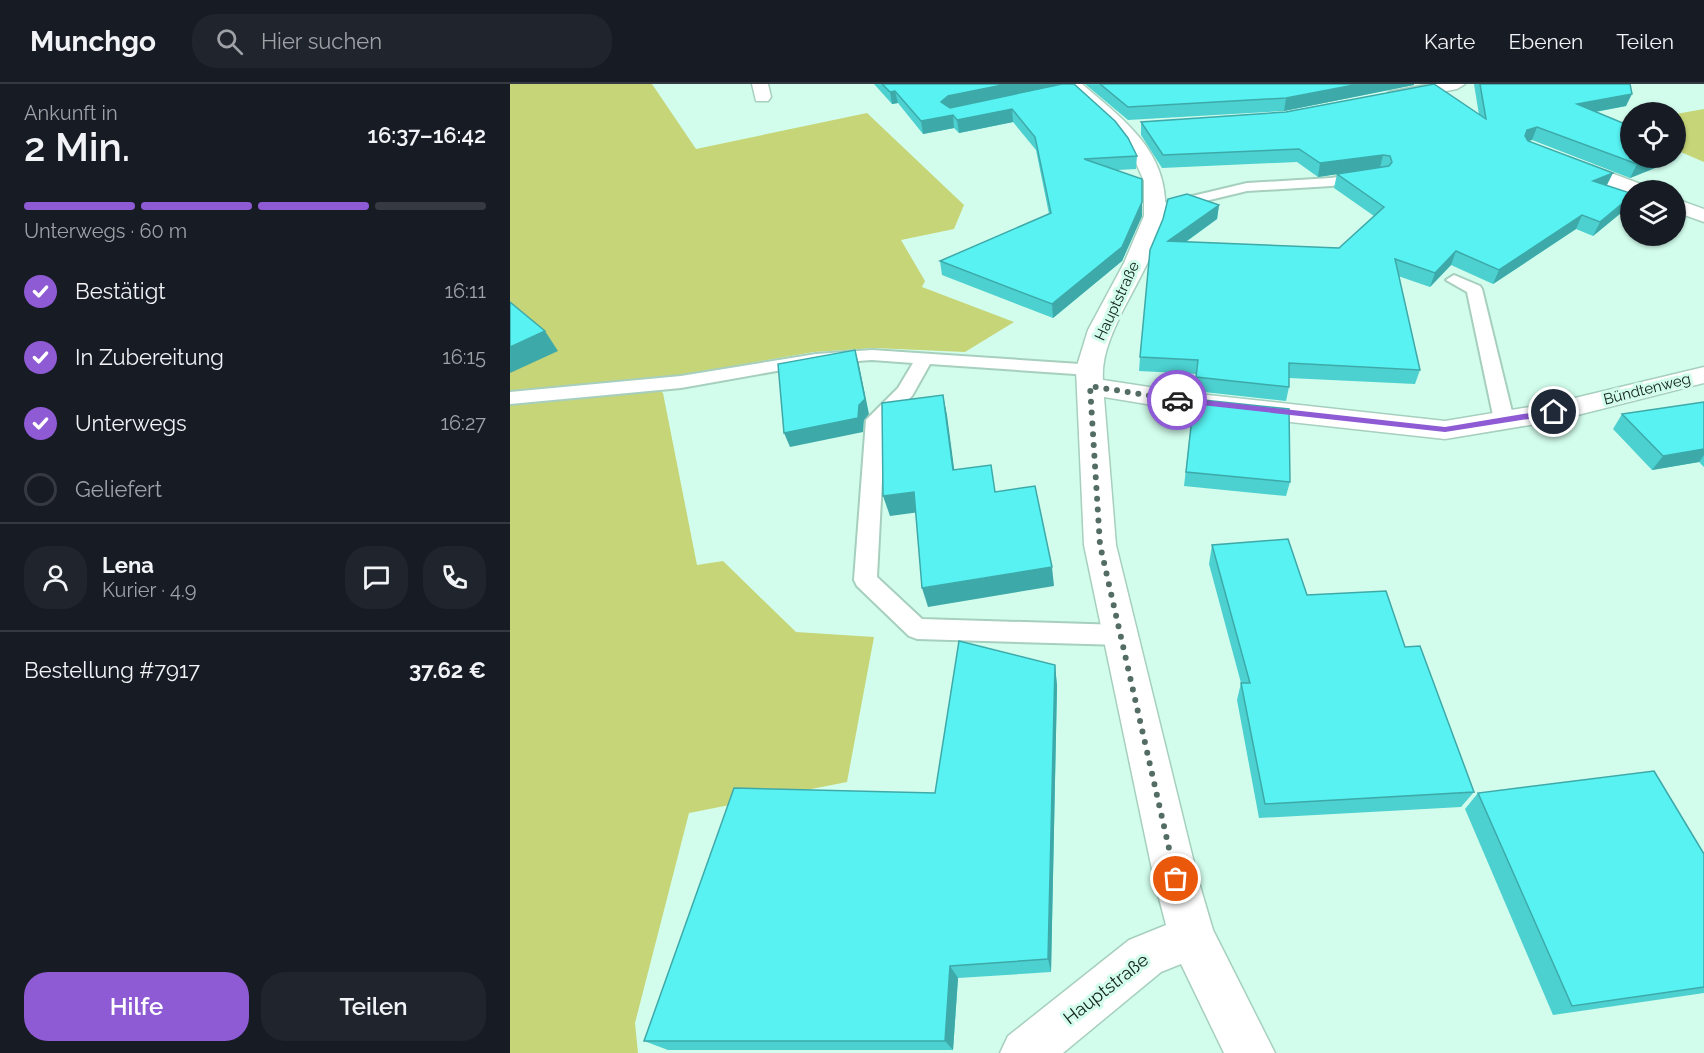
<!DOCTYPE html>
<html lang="de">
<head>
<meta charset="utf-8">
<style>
	:root { --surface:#171b24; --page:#20242c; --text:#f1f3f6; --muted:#9ea1a6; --line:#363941; --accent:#8e5bd4 }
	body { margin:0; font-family:Raleway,sans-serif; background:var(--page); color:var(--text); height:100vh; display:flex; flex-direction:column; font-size:22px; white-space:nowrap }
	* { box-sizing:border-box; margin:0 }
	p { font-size:20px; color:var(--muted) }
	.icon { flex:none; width:33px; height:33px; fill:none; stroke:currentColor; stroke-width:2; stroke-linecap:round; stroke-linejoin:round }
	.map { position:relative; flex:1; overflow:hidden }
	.side { display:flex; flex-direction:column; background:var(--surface); width:510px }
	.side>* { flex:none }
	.controls { position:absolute; left:1110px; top:18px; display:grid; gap:12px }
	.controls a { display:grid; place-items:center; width:66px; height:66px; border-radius:50%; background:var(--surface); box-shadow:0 2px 4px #0004; font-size:30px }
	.pin { position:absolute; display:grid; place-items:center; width:51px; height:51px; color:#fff; margin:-26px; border:3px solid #fff; border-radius:50%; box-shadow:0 2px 6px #0007 }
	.courier { position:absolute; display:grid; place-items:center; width:60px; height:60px; margin:-30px; border:4px solid #8e5bd4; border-radius:50%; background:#fff; color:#222; box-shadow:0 2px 8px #0007 }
	.summary em { font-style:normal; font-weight:600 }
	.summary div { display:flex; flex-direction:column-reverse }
	.summary { display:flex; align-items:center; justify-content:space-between; height:102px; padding:0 24px }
	h1 { font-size:39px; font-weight:600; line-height:45px }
	.bar { display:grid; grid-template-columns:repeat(4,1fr); gap:9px 6px; align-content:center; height:72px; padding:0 24px }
	.bar i { height:8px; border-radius:4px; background:var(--line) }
	.bar .active { background:var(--accent) }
	.bar p { grid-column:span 4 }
	.line { display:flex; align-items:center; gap:15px; padding:0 24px; border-top:2px solid var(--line) }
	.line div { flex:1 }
	.round { display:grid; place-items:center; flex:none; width:63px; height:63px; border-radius:24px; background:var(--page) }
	ol { padding:0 24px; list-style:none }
	li { display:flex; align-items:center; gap:18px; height:66px }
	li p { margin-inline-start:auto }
	li .icon { padding:6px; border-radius:50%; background:var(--accent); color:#fff; stroke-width:4 }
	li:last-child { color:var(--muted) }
	li i { width:33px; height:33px; border:3px solid var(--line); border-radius:50% }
	.cta { display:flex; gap:12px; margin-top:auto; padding:12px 24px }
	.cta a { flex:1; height:69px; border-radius:24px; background:var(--accent); color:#fff; font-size:24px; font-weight:600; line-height:69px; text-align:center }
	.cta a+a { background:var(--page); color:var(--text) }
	header { display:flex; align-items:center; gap:36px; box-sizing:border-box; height:84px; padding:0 30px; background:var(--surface); border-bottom:2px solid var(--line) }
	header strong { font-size:28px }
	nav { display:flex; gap:33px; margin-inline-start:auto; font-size:21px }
	.search { width:420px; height:54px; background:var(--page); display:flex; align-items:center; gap:15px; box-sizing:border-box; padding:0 21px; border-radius:24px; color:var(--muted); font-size:22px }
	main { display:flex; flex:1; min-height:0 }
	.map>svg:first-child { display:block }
</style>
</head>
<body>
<header>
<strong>Munchgo</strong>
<div class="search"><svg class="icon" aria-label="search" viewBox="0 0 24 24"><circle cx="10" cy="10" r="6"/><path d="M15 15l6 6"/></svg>Hier suchen</div>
<nav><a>Karte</a><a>Ebenen</a><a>Teilen</a></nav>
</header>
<main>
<section class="side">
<div class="summary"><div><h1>2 Min.</h1><p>Ankunft in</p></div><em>16:37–16:42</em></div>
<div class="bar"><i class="active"></i><i class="active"></i><i class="active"></i><i></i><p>Unterwegs · 60 m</p></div>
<ol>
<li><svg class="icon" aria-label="check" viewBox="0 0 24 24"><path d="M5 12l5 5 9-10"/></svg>Bestätigt<p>16:11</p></li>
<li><svg class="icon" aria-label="check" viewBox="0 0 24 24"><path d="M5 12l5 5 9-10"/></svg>In Zubereitung<p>16:15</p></li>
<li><svg class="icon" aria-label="check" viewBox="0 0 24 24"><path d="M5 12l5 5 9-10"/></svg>Unterwegs<p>16:27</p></li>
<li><i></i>Geliefert</li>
</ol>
<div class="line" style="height:108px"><a class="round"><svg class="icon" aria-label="person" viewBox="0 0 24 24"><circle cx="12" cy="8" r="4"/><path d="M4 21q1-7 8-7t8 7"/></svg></a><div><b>Lena</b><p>Kurier · 4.9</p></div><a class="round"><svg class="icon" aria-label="chat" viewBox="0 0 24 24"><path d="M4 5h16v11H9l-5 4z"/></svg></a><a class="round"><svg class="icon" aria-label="phone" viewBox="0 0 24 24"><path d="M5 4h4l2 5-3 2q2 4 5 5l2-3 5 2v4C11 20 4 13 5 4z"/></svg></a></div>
<div class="line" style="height:78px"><div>Bestellung #7917</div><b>37.62 €</b></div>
<div class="cta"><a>Hilfe</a><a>Teilen</a></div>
</section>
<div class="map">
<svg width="1194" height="969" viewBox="0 0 1194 969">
	<rect width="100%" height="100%" fill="#d2fdec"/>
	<!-- green -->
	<g fill="#c6d577">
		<path d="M0 0H142L186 65 357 29 454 121 444 145 391 156 415 197 412 203 504 238 455 268 364 264 304 268 136 297 153 309 187 481 213 477 286 548 364 553 337 698 179 729 125 939 128 969H0Z"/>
		<path d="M1194 25V78L1166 66V30Z"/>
	</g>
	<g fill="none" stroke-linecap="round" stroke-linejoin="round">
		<defs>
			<g id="service">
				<path d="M856 89 861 90 863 93 861 96 821 102 737 107 658 126 651 122 653 119 737 99 821 94Z"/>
				<path d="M944 191 970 202 972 205 1004 336 1001 340 994 342 987 340 984 336 957 208 936 196Z"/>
				<path d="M362 266 585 281 588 285 585 289 579 291 420 280 402 312 375 338 367 493 412 535 612 541 620 544 624 551 620 558 612 561 407 555 399 552 347 502 344 496 356 336 388 304 403 279 362 276 306 280 171 304 0 320V308L171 292 306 270Z"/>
			</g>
			<g id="minor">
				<path d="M242 0H258L261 13 258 17H246Z"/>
				<path d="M554 0H572C609 32 652 62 655 115 655 121 656 128 655 134 647 165 628 197 613 226 603 247 591 272 593 296L679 309 935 337 1044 319 1194 283V299L1044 337 935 355 679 327 594 313 606 461 688 795 703 846 765 969H714L671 880 651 888 553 969H490L498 952 619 856 656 841 644 795 574 461 566 285 578 246 614 179 634 132V97L620 66 607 48Z"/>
				<path d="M921 0H955L947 5 885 17 879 16 876 12 879 8Z"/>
				<path d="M1058 73 1136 102 1139 106H1120V110L1051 83 1048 79 1051 75Z"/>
				<path d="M1166 115 1194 125V138L1166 128Z"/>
			</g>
		</defs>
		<!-- service casing -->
		<use href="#service" stroke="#a6cfbe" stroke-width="4"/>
		<!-- minor casing -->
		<use href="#minor" stroke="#a6cfbe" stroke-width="3"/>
		<!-- service -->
		<use href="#service" fill="#fff" fill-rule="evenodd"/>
		<!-- minor -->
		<use href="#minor" fill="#fff" fill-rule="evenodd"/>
	</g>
	<!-- wall -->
	<g fill="#4cd0d0">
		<path d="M364 0H564L627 72 626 85 608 86 632 118V132L612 177 543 234 432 191 430 177 539 130 526 66 503 38 449 49 444 44 413 50 388 19 382 20Z"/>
		<path d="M575 0H904V1L774 27 618 36Z"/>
		<path d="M964 0H1120L1116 22 1086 28 1165 76 1120 94 1022 56 1018 57 1097 101 1117 124 1083 152 1066 145 983 200 941 181 920 203 888 192 910 286 905 300 779 294V303L776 317 685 307 687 290 629 287 630 273 640 166 709 121 707 135 676 158 829 164 864 132 824 104 827 90 851 86 808 93 787 78 652 84 631 51V38L969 31Z"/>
		<path d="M684 315 780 398 776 412 674 402Z"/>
		<path d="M1194 318V383L1189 378 1142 386 1103 345 1112 330Z"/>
		<path d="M702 461 895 563 964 708 951 723 749 734 727 616 731 599 699 480Z"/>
		<path d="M545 581 547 602 541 888 448 894 443 966H158L134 957 425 709Z"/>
		<path d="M968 709 1194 770V909L1043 931 955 725Z"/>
	</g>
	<!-- shaded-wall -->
	<g fill="#3ea9a9">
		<path d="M497 0H553L433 31 431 18 438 12Z"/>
		<path d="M849 0H904V1L774 27 776 14Z"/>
		<path d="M385 7 388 19 382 20 380 8Z"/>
		<path d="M1122 10 1116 22 1061 32 1067 20Z"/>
		<path d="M502 25 503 38 449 49 447 36Z"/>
		<path d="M443 31 444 44 413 50 411 37Z"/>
		<path d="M1027 43 1022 56 1012 59 1017 46Z"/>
		<path d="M1172 63 1165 76 1120 94 1127 80 1144 74H1166V65Z"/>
		<path d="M873 71 870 84 808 93 810 79Z"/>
		<path d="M1103 89 1096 103 1083 97Z"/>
		<path d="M1120 113V116L1117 124 1083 152 1090 138Z"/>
		<path d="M632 118V132L612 177 543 234 542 220Z"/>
		<path d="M709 121 707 135 657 171 658 157Z"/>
		<path d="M1072 131 1066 145 983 200 989 186Z"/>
		<path d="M946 167 941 181 920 203 925 189Z"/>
		<path d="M35 247 48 267 0 289V263Z"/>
		<path d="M345 266 349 281 359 330 354 336 353 348 280 363 274 349Z"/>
		<path d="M433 311 437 331 447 406 443 386Z"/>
		<path d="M1194 365V371L1189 378 1142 386 1153 372Z"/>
		<path d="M404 408 410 428 380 432 373 412Z"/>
		<path d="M542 483 544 502 418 523 412 504Z"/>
		<path d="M545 581 547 602 541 888 538 875Z"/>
		<path d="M440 882 448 894 443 966 435 957Z"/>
	</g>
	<!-- building -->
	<g fill="#58f2f2" stroke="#3ea9a9" stroke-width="1.5">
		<path d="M372 0H497L438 12 431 18 440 24 552 0H564L605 37 618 54 627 72 574 75 632 95V118L612 163 542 220 430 177 541 129 525 53 502 25 447 36 443 31 411 37 385 7 380 8Z"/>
		<path d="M590 0H849L776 14 618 23Z"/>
		<path d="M924 0 976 35 970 0H1120L1122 10 1067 20 1120 42V74H1144L1127 80 1027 43 1017 46 1015 52 1018 57 1103 89 1083 97 1120 109V113L1090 138 1072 131 989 186 946 167 925 189 885 175 910 286 779 279V303L686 293 688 276 630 273 640 166 653 135 658 115 677 110 709 121 658 157 829 164 874 123 827 90 879 82 882 78 880 72 873 71 810 79 789 65 653 71 631 38 776 28Z"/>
		<path d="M1166 60 1172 63 1166 65Z"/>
		<path d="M0 218 35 247 0 263Z"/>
		<path d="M345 266 355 315 349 321 348 334 274 349 268 280Z"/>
		<path d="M433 311 443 386 481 381 485 408 525 402 542 483 412 504 404 408 373 412 372 319Z"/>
		<path d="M684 315 779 325 780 398 676 388Z"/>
		<path d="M1194 318V365L1153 372 1112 330Z"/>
		<path d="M778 455 797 511 876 507 895 563 910 562 964 708 755 720 731 599H740L702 461Z"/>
		<path d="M449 557 545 581 538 875 440 882 435 957H134L224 704 425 709Z"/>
		<path d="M1144 687 1194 770V903L1062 922 968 709Z"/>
	</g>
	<!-- route -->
	<path fill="#8e5bd4" d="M667 313 935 343 1044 325 1048 328 1044 331 935 348 664 318 663 316Z"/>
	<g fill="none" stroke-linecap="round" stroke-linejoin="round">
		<!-- done -->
		<path stroke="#546d64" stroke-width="6" stroke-dasharray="0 10.8" d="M666 795 590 461 580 302 667 316"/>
	</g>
	<g text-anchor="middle" stroke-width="6" stroke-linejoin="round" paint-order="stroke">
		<!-- street labels -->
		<g font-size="15" fill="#10201a" stroke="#d2fdec">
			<text transform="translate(607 217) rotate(-65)" y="5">Hauptstraße</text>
			<text transform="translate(1137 305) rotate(-14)" y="5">Bündtenweg</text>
		</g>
		<!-- near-street labels -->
		<g font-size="18" fill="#10201a" stroke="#d2fdec">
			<text transform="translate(596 905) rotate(-38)" y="6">Hauptstraße</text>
		</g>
	</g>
</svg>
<div class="controls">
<a><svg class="icon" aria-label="locate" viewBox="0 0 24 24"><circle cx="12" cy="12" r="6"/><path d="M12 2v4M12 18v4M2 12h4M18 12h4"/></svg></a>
<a><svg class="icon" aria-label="layers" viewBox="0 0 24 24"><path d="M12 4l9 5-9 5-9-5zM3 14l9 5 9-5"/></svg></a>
</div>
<div class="pin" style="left:666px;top:795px;background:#ea580c"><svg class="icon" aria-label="bag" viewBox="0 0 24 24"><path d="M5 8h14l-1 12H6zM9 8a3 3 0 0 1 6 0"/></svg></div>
<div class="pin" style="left:1044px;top:328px;background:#1f2937"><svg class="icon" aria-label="home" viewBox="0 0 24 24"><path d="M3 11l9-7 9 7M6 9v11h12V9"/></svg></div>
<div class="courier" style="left:667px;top:316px"><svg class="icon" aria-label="car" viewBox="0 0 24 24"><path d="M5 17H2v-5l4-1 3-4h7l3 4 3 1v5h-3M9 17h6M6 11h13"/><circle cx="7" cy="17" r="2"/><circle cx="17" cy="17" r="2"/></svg></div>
</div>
</main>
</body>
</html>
